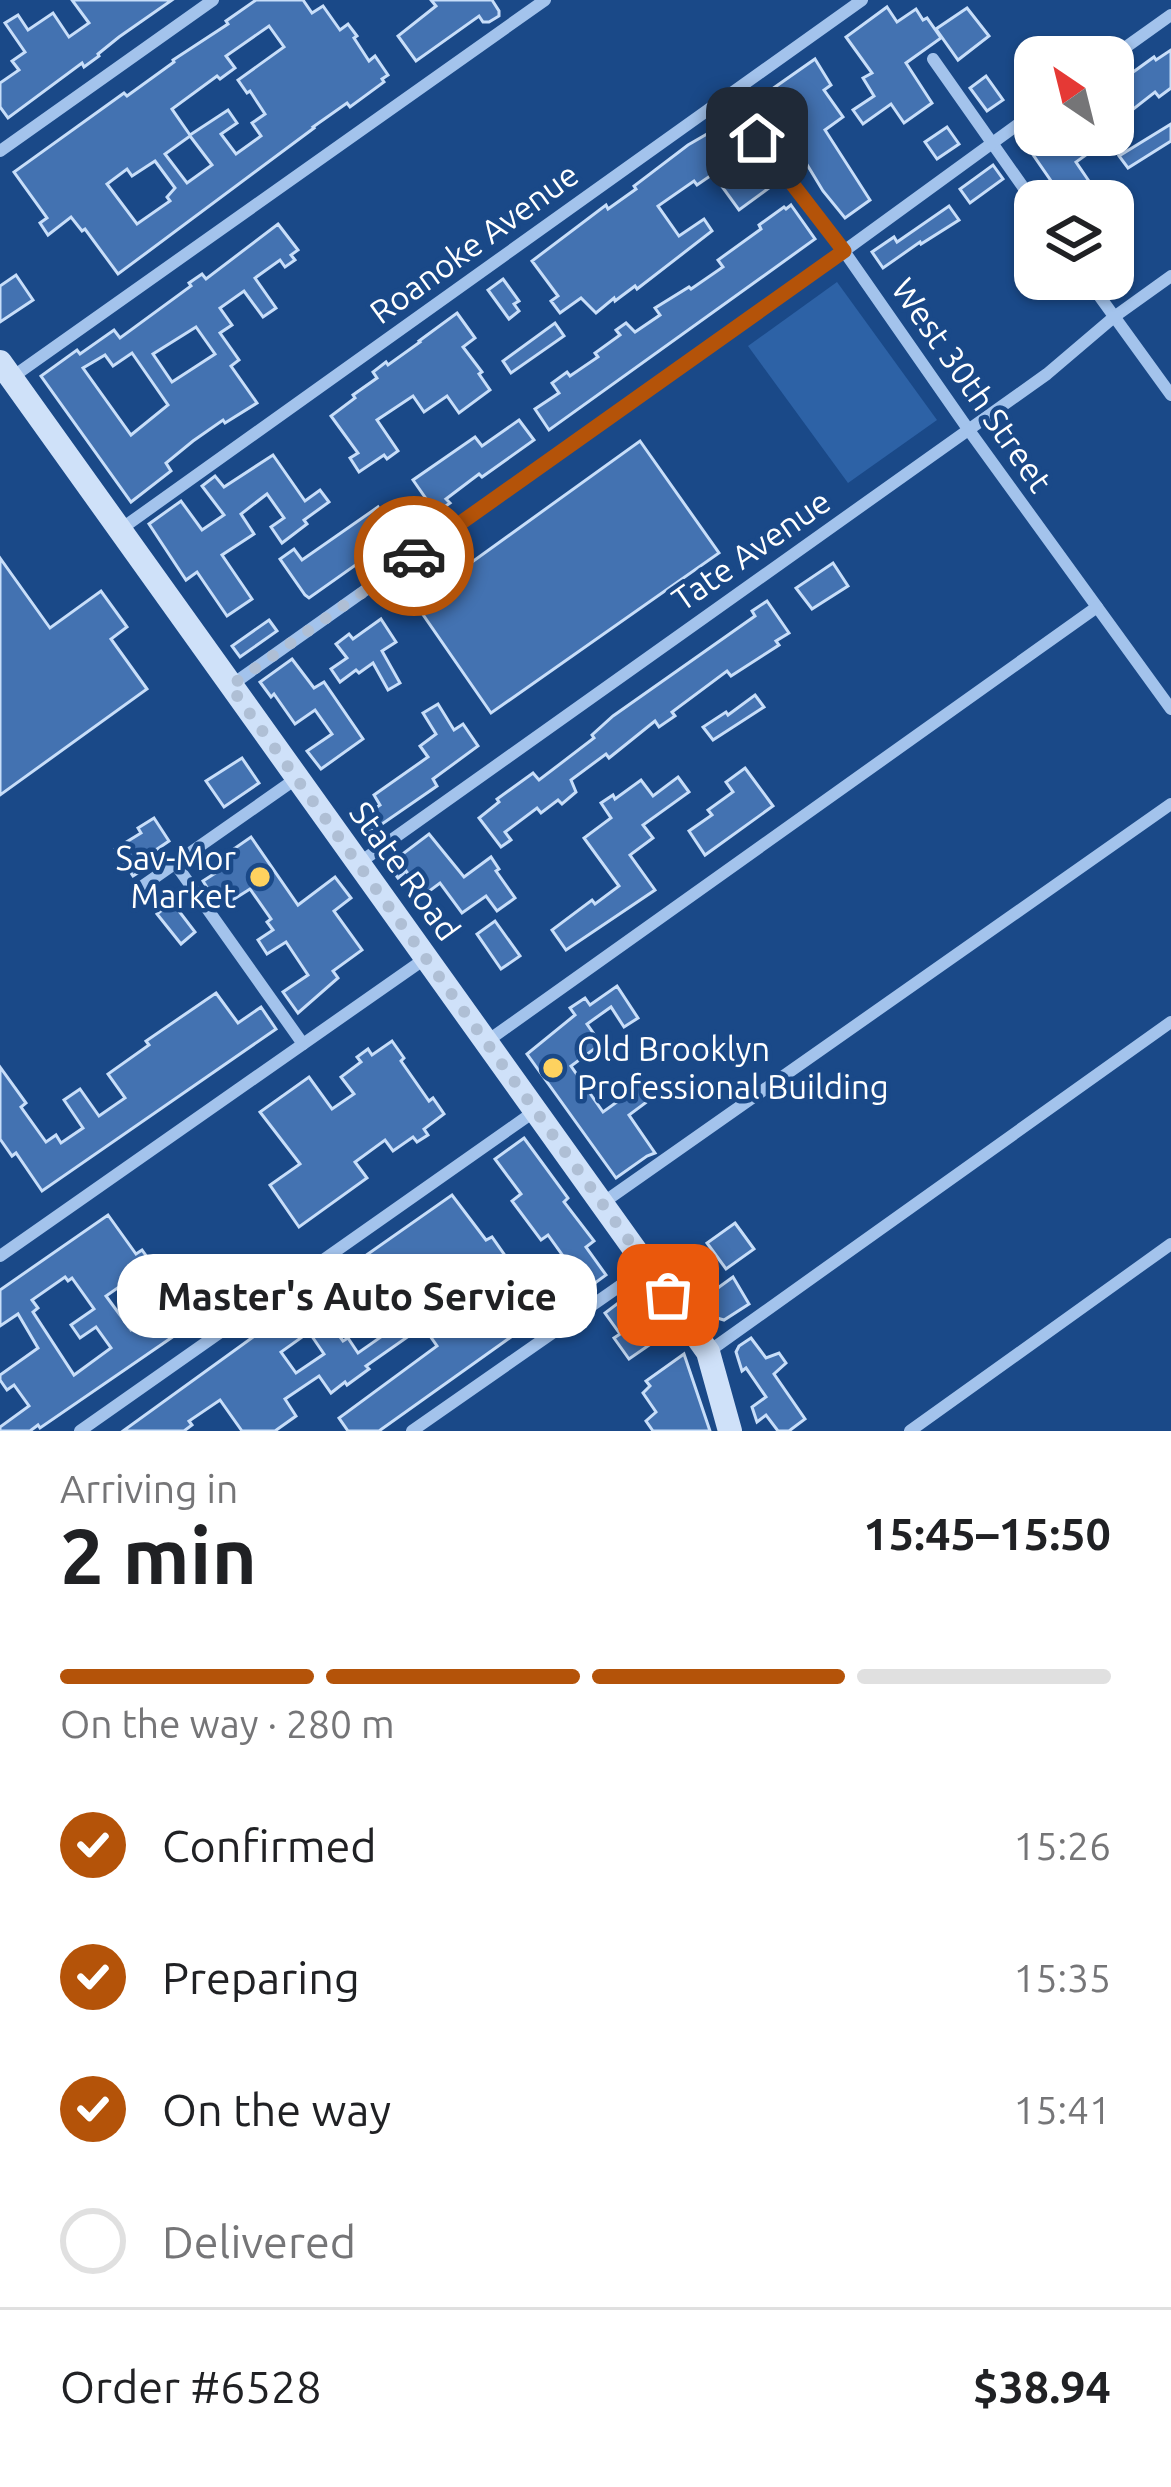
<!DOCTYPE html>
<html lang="en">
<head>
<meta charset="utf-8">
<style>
	:root { --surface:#fff; --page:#f6f6f6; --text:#202124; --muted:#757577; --line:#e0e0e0; --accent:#b45309 }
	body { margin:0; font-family:Ubuntu,sans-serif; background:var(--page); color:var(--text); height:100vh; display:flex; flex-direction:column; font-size:45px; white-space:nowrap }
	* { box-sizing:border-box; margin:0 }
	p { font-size:39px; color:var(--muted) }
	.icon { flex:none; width:66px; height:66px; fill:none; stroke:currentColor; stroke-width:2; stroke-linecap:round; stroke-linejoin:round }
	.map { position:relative; height:1431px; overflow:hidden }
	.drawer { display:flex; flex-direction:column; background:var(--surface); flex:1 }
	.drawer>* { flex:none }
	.needle { width:78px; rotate:325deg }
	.fabs { position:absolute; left:1014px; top:36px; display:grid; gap:24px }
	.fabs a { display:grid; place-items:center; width:120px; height:120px; border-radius:24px; background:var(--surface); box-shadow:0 3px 9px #0004; font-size:60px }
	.pin { position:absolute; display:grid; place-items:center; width:102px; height:102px; color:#fff; margin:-51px; border-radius:24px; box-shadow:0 6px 18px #0006 }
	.courier { position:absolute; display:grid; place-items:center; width:120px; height:120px; margin:-60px; border:9px solid #b45309; border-radius:50%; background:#fff; color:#222; box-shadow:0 3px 15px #0007 }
	.bubble { position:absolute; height:84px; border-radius:36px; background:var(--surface); box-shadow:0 3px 9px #0004; font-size:39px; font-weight:700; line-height:84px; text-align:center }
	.headline em { font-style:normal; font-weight:700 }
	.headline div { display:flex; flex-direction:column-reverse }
	.headline { display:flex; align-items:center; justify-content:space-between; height:204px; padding:0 60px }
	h1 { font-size:78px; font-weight:700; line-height:90px }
	.bar { display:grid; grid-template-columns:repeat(4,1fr); gap:18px 12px; align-content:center; height:144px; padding:0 60px }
	.bar i { height:15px; border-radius:9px; background:var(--line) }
	.bar .current { background:var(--accent) }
	.bar p { grid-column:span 4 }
	.line { display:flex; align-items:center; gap:30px; padding:0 60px; border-top:3px solid var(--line) }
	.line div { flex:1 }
	ol { padding:0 60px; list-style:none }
	li { display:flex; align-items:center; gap:36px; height:132px }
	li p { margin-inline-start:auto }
	li .icon { padding:12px; border-radius:50%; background:var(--accent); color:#fff; stroke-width:4 }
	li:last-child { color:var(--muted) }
	li i { width:66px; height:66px; border:6px solid var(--line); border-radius:50% }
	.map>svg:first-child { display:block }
</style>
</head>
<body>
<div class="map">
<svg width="1171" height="1431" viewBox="0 0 1171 1431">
	<rect width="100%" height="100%" fill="#1a4988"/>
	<!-- green -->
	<path fill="#2d62a6" d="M837 282 937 420 848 483 748 346Z"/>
	<!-- building -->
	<g fill="#4372b1" stroke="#c8def9" stroke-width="3" fill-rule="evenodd">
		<path d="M72 0H172L119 37 98 54 99 56 84 67 82 63 8 118 0 107V83L19 70 12 61 25 52 5 23 18 15 28 30 53 13 69 37 89 23Z"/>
		<path d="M256 0H303L312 13 323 6 340 30 348 24 357 36 354 38 369 61 375 56 388 75 382 79 384 82 350 107 347 103 313 127 314 128 118 274 85 229 82 231 71 217 48 235 40 223 47 218 14 172 124 93 127 96 174 62 173 60 228 24 226 21ZM269 26 284 47 238 80 247 93 250 91 265 114 252 123 261 136 236 154 221 134 237 123 228 110 190 135 172 109 217 76 220 79 235 68 226 56ZM190 136 212 165 187 183 165 154ZM155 161 175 188 167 197 170 201 137 224 107 184 127 169 132 176Z"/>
		<path d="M431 0H492L499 11V16L489 22H483L479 16 416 61 398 36 436 6Z"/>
		<path d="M887 7 897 22 916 9 923 20 927 18 941 38 906 63 932 103 904 123 891 104 863 124 853 110 874 96 863 78 872 73 846 37Z"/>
		<path d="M967 8 989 36 958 60 936 29Z"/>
		<path d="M1171 50V88L1159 97 1155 92 1113 125V92L1121 86 1118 83 1154 57 1156 60Z"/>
		<path d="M815 59 831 85 824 90 843 117 825 130 870 200 845 218 823 191 803 158 801 159 784 135 782 137 776 129 774 131 761 112 763 111 758 104 761 103 758 99Z"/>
		<path d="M986 76 1003 100 987 111 970 88Z"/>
		<path d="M1171 124V141L1128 168 1119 156Z"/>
		<path d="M947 127 959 144 937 159 925 142Z"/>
		<path d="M707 134 709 137 713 135 735 167 755 152 767 168 763 172 773 185 739 210 713 174 697 185 694 181 658 206 679 236 704 219 712 231 637 289 635 286 615 301 614 298 596 313 581 298 560 313 551 301 558 296 532 261 606 205 608 209 636 189 634 186 688 145Z"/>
		<path d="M1042 135H1105L1094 143 1097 147 1076 162 1093 187 1073 201H1065L1027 146Z"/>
		<path d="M993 165 1003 179 970 203 960 189Z"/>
		<path d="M791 205 815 239 549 430 535 409 559 393 552 383 567 372 570 376 598 357 595 353 620 335 616 330 626 323 635 332 660 315 655 308 689 287 691 289 723 267 718 260 761 229 759 225 784 207 786 209Z"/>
		<path d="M949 206 959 220 921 244 920 242 883 268 872 252 894 237 897 242Z"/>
		<path d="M278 224 298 250 291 255 295 260 285 267 280 260 255 278 276 308 263 317 244 291 220 308 232 325 220 333 239 360 231 366 257 403 225 423 223 420 193 441 166 463 171 471 131 502 41 376 77 350 80 354 114 330 120 338 191 286 189 283 202 274 206 279ZM196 327 215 354 172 382 153 354ZM132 353 168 405 131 435 83 368 105 355 113 366Z"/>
		<path d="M16 275 33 300 0 322V286Z"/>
		<path d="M503 279 519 301 514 304 519 311 509 319 488 290Z"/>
		<path d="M457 313 475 338 463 347 482 372 479 374 490 390 459 413 447 396 424 412 413 396 377 420 398 451 387 459 384 455 359 472 350 458 358 453 331 416 355 398 353 395 377 378 373 372 386 362 388 365 420 342 419 341Z"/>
		<path d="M555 323 564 336 511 373 503 361Z"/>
		<path d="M519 420 534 440 482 477 479 474 446 499 450 503 436 513 413 480 475 437 482 446Z"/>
		<path d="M640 441 719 553 491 713 415 603Z"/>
		<path d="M273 455 305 501 320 490 329 502 304 520 307 524 282 543 271 527 284 518 267 494 241 514 254 534 222 555 252 599 227 616 197 572 186 580 149 524 181 501 202 530 224 515 202 486 215 476 224 487Z"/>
		<path d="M378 507 394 535 371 548 374 552 309 598 305 595 280 559 294 549 302 560Z"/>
		<path d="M0 558 50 628 101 591 127 627 111 639 147 689 0 795Z"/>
		<path d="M833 563 848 586 812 609 796 588Z"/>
		<path d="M767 601 789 633 776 641 779 645 731 676 727 671 672 712 675 716 659 727 655 721 609 758 606 754 571 780 576 792 562 804 558 800 541 813 537 808 505 832 511 840 501 847 479 818 499 802 497 799 533 773 539 780 594 738 592 735 613 716 755 616 752 611Z"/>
		<path d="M381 619 396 642 382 651 400 683 388 690 373 663 359 673 356 670 340 682 331 669 347 658 336 644 349 634 353 639Z"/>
		<path d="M269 620 277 631 240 657 232 646Z"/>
		<path d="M292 659 314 688 324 682 363 739 321 769 307 751 332 734 315 710 295 724 274 694 271 697 260 682Z"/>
		<path d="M755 695 764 707 713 740 703 727 726 712 728 715Z"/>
		<path d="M438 704 454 730 463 724 478 746 433 779 437 786 369 833 359 819 380 805 374 795 428 757 420 746 436 734 423 713Z"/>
		<path d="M242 758 259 783 224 807 206 781Z"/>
		<path d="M745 768 773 806 705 855 689 831 712 815 708 810 733 792 726 782Z"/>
		<path d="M678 777 689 792 643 825 653 838 630 855 655 890 566 950 552 930 592 900 595 904 619 886 584 838 611 818 601 803 613 795 615 799 641 780 653 796Z"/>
		<path d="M154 818 169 841 144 858 149 866 133 876 115 849 141 833 138 828Z"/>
		<path d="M429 834 464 877 491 857 499 869 496 871 515 898 497 911 486 896 462 913 440 883 424 895 406 871 398 878 388 865Z"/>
		<path d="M251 837 298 905 335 877 351 898 334 911 362 950 333 971 338 978 298 1013 283 992 308 975 286 942 267 954 258 940 273 930 267 922 271 919 250 889 220 908 203 881 231 863 225 855Z"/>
		<path d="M172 902 195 932 181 944 157 914Z"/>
		<path d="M495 921 520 956 501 969 477 934Z"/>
		<path d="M617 986 638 1018 624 1027 611 1007 587 1024 601 1044 571 1066 603 1112 642 1084 652 1098 629 1115 655 1153 647 1156 616 1178 527 1054 575 1015 570 1008 585 998 590 1005Z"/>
		<path d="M216 993 238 1023 261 1007 276 1029 42 1191 16 1153 12 1156 0 1139V1067L26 1103 21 1107 46 1142 56 1135 61 1143 83 1128 64 1100 80 1089 99 1116 125 1098 108 1074 149 1045 146 1041Z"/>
		<path d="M392 1041 404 1058 401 1061 429 1101 433 1098 444 1114 424 1129 428 1135 417 1142 413 1137 393 1151 385 1140 355 1162 367 1178 299 1227 270 1185 300 1164 260 1112 309 1077 332 1109 354 1094 341 1077 361 1062 357 1057 368 1049 372 1055Z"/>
		<path d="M524 1138 568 1198 564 1202 594 1241 586 1247 606 1275 580 1294 577 1290 379 1431H348L339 1418 437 1346 423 1326 366 1366 369 1369 347 1385 345 1382 331 1393 319 1376 285 1399 296 1416 275 1431H242L220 1400 189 1421 192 1425 184 1431H123L307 1298 311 1304 341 1280 338 1275 452 1195 486 1240 492 1237 518 1274 536 1261 543 1270 563 1256 548 1235 541 1240 512 1201 521 1194 495 1159ZM405 1266 419 1286 394 1304 379 1284ZM465 1274 488 1307 450 1332 428 1300ZM366 1294 382 1315 378 1318 388 1332 358 1353 348 1338 343 1341 329 1322ZM309 1332 324 1354 296 1373 281 1352Z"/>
		<path d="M108 1215 136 1254 142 1250 152 1264 106 1296 131 1330 166 1305 168 1307 172 1304 187 1327 40 1428 38 1425 30 1431H0V1427L29 1406 14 1385 7 1390 0 1380V1375L38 1348 18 1314 0 1326V1290ZM65 1277 68 1281 72 1278 94 1309 71 1325 80 1338 96 1327 111 1348 74 1375 33 1312 38 1308 32 1300Z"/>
		<path d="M735 1223 754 1249 726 1269 707 1243Z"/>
		<path d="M733 1277 749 1304 724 1320 717 1318 704 1298Z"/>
		<path d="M638 1288H641L654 1307 652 1309 668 1332 629 1359 614 1338 620 1334 605 1313Z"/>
		<path d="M751 1338 766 1358 779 1353 786 1363 774 1374 805 1419 789 1431H778L766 1415 757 1422 752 1407 766 1397 746 1368 742 1371 736 1352 739 1346Z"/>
		<path d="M684 1354 710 1431H653L646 1421 656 1412 643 1393 650 1386 646 1381Z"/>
	</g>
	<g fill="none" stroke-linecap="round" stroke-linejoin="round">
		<!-- street -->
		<g stroke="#a3c3ec" stroke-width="12">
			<path d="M1112 57 1171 15"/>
			<path d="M933 59 1035 204"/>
			<path d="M725 96 844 251 968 429 1171 709"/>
			<path d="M0 151 213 0"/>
			<path d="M1087 279 1171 395"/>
			<path d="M11 378 545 0"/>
			<path d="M121 529 862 0"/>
			<path d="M230 686 844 251 1035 112"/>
			<path d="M174 862 303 1044"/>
			<path d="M359 863 1047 374 1114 317 1171 276"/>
			<path d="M137 890 297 778"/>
			<path d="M486 1042 1097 607"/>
			<path d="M604 1202 1171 804"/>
			<path d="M0 1256 426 958"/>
			<path d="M708 1352 1171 1022"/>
			<path d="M80 1431 535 1111"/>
			<path d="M412 1431 647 1267"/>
			<path d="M910 1431 1171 1244"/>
		</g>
		<!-- secondary -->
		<path stroke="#cfe1f9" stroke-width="24" d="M0 362 708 1352 730 1431"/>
	</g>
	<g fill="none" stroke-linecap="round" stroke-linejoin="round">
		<!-- done -->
		<path stroke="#afbfd5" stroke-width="12" stroke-dasharray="0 21.6" d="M414 556 230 686 668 1295"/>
		<!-- route -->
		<path stroke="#b45309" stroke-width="15" d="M414 556 844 251 757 138"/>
	</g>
	<!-- markers -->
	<g fill="#fed25f" stroke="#1a4988" stroke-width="4.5">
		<circle cx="260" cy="877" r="12"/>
		<circle cx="553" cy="1068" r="12"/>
	</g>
	<g text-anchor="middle" stroke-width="9" stroke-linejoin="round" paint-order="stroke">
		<!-- street labels -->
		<g font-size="33" fill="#fff" stroke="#1a4988">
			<text transform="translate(474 243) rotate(-36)" y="12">Roanoke Avenue</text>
			<text transform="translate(972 385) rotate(55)" y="12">West 30th Street</text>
			<text transform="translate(751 550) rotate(-35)" y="12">Tate Avenue</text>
			<text transform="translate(405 871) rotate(54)" y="12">State Road</text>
		</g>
		<!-- poi labels -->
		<g font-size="33" fill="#fff" stroke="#1a4988" text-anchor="end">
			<text x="236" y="870">Sav-Mor<tspan x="236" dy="38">Market</tspan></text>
			<text x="577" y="1061" text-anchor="start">Old Brooklyn<tspan x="577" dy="38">Professional Building</tspan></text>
		</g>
	</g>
</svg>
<div class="fabs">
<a><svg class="needle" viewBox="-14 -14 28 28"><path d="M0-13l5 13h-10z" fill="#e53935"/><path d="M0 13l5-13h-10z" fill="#757577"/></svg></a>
<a><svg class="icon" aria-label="layers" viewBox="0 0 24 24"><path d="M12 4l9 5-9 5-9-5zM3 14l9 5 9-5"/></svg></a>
</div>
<div class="pin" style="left:668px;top:1295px;background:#ea580c"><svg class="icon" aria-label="bag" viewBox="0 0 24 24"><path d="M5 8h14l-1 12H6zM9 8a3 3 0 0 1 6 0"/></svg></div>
<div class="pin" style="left:757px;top:138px;background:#1f2937"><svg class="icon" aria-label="home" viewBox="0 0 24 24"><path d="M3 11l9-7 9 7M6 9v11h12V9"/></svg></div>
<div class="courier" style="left:414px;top:556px"><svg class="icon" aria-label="car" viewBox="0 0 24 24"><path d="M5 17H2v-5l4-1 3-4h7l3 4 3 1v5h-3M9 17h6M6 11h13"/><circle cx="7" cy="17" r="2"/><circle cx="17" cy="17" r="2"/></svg></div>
<div class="bubble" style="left:117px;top:1254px;width:480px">Master's Auto Service</div>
</div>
<section class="drawer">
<div class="headline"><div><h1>2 min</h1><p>Arriving in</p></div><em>15:45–15:50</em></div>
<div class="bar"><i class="current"></i><i class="current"></i><i class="current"></i><i></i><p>On the way · 280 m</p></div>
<ol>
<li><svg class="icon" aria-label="check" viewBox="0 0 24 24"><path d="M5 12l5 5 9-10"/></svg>Confirmed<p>15:26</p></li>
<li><svg class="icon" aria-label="check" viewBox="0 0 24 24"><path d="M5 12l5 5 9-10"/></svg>Preparing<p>15:35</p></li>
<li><svg class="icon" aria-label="check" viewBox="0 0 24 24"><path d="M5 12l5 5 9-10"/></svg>On the way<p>15:41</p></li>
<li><i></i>Delivered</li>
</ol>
<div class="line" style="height:156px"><div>Order #6528</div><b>$38.94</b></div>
</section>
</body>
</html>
